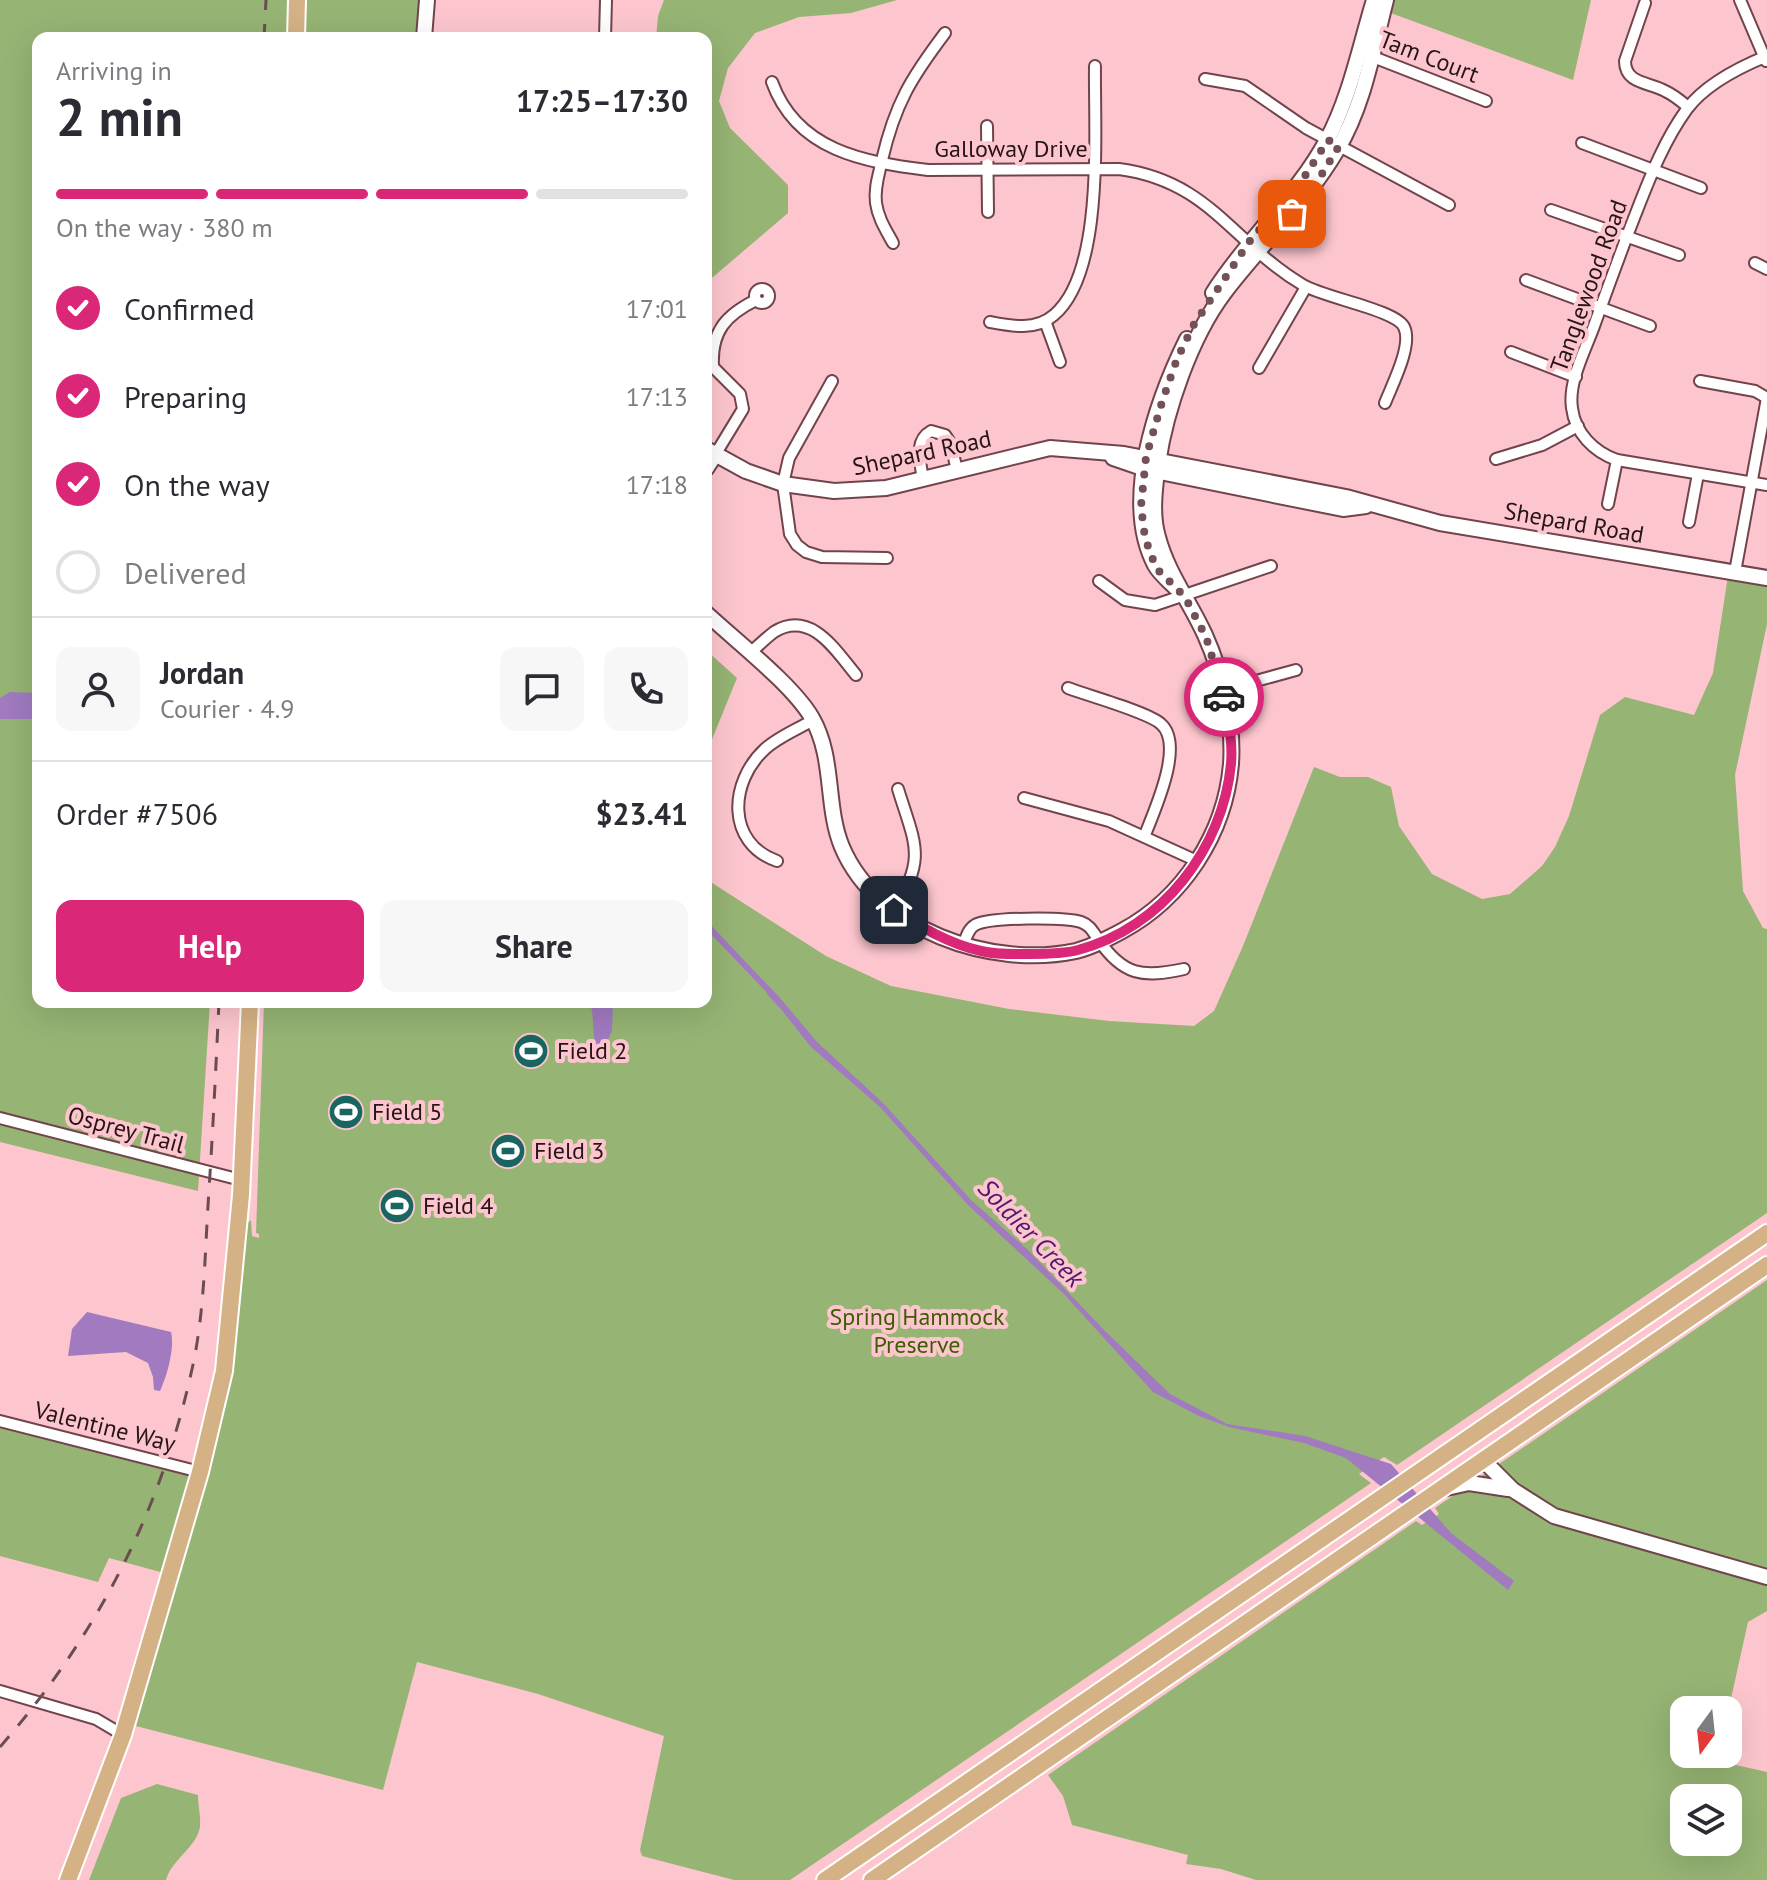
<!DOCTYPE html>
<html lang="en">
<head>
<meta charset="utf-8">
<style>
	:root { --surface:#fff; --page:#f7f7f7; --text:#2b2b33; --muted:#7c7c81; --line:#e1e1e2; --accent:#db2777 }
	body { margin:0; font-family:"PT Sans",sans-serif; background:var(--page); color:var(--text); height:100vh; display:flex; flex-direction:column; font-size:30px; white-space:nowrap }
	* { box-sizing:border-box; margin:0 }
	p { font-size:26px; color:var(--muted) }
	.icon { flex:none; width:44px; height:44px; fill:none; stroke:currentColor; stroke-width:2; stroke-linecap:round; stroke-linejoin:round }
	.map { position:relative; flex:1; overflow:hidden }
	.panel { position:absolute; left:32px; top:32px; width:680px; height:976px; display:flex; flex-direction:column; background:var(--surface); border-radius:16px; box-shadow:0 8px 32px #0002 }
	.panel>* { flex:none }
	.needle { width:52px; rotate:195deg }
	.fabs { position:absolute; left:1670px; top:1696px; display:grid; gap:16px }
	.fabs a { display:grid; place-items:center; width:72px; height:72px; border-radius:16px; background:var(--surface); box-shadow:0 8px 32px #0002; font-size:40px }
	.pin { position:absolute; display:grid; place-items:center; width:68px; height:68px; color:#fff; margin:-34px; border-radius:16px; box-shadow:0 4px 12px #0006 }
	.courier { position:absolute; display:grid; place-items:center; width:80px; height:80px; margin:-40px; border:6px solid #db2777; border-radius:50%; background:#fff; color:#222; box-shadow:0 2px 10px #0007 }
	.overview em { font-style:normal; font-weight:800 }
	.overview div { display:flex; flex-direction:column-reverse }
	.overview { display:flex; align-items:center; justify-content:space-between; height:136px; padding:0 24px }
	h1 { font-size:52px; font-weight:800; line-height:60px }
	.bar { display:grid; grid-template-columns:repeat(4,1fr); gap:12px 8px; align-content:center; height:96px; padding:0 24px }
	.bar i { height:10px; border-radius:6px; background:var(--line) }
	.bar .active { background:var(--accent) }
	.bar p { grid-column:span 4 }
	.line { display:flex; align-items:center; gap:20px; padding:0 24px; border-top:2px solid var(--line) }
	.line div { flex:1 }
	.round { display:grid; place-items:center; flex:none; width:84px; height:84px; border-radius:16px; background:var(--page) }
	ol { padding:0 24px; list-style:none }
	li { display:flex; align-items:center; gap:24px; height:88px }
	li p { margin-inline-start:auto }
	li .icon { padding:8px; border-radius:50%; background:var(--accent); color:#fff; stroke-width:4 }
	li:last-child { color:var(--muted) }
	li i { width:44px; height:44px; border:4px solid var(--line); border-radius:50% }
	.cta { display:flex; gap:16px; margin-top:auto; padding:16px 24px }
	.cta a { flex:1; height:92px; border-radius:16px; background:var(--accent); color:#fff; font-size:32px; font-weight:800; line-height:92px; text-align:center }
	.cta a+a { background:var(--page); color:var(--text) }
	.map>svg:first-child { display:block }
</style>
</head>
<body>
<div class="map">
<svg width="1767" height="1880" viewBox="0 0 1767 1880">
	<rect width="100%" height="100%" fill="#fdc6ce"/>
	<!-- green -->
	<g fill="#96b474" fill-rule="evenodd">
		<path d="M0 0H293L291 38H38V1002H210L198 1191 0 1142Z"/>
		<path d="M302 0H422L419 38H300Z"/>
		<path d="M664 0H897L851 13 799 17 755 33 728 68 719 101 730 128 788 185V213L706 283V38H656L658 16Z"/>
		<path d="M1391 0H1591L1573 80 1388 12Z"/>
		<path d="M1728 576 1767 584V624L1735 775 1743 891 1763 928 1767 929V1213L1397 1465 1384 1457 1359 1474 1371 1483 790 1880H734L642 1856 640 1850 664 1736 538 1694 417 1662 383 1790 132 1725 204 1473 243 1227 251 1220 252 1236 259 1238V1234L256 1233 264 1002H706V879L826 956 891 986 1009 1009 1109 1021 1194 1026 1214 1011 1243 946 1314 767 1340 777H1368L1391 787 1399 826 1432 874 1482 899 1510 894 1542 866 1555 847 1569 816 1600 715 1625 697 1694 715 1713 673Z"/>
		<path d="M706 650 737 678 706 754Z"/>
		<path d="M1767 1280V1611L1748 1622 1728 1712 1684 1710V1754H1726L1727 1763 1767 1772V1880H1256L1221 1869 1186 1864 1188 1855 1072 1825 1063 1796 1048 1775 1416 1521 1422 1525 1439 1514 1435 1508ZM1684 1798H1728V1842H1684Z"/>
		<path d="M0 1422 195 1471 164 1573 109 1558 98 1582 0 1556Z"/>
		<path d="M157 1784 198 1795C198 1805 201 1817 200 1827 196 1848 172 1859 166 1880H89L121 1798Z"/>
	</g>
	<!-- water -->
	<g fill="#a17ac0">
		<path d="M10 692 38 693V719H0V698Z"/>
		<path d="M706 920 780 998 817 1042 884 1104 972 1201 1027 1249 1103 1329 1170 1394 1227 1424 1305 1436 1391 1464 1451 1533 1514 1581 1508 1590 1346 1458 1304 1443 1229 1427 1199 1416 1153 1392 1064 1294 968 1205 880 1107 810 1046 774 1000 706 929Z"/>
		<path d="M590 1002H613L612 1031 603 1050H598C591 1037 595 1018 590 1002Z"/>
		<path d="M87 1312 171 1332C175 1348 167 1376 160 1391L154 1390 153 1377 148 1363 126 1352 68 1356 72 1329Z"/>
	</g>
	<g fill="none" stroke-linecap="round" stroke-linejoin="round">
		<!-- stream -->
		<path stroke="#a17ac0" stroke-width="3" d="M768 993 779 1005"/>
		<defs>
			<g id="street">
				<path d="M1740 0 1766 61"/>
				<path d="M1645 3 1625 61C1625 84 1649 82 1665 91 1674 95 1681 101 1688 107"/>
				<path d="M605 38 606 0"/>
				<path d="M1368 55 1486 101"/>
				<path d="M1767 56C1740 67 1705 85 1687 109 1663 142 1649 180 1634 218 1620 254 1607 290 1594 326 1585 351 1568 382 1572 408 1575 433 1594 452 1617 460L1767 485"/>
				<path d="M1205 79 1245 86 1306 128 1449 205"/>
				<path d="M772 82C797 151 864 162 928 170L1119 169C1210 181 1232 243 1303 285 1325 298 1396 310 1404 327 1413 345 1392 385 1385 403"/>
				<path d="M987 126 988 212"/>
				<path d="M1582 143 1701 188"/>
				<path d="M1551 210 1679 255"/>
				<path d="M893 243C886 230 878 218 876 203 874 188 879 174 882 160 895 104 911 78 945 33"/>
				<path d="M1755 263 1767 269"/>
				<path d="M1526 280 1650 326"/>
				<circle cx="762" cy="296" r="7"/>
				<path d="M1045 321 1060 362"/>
				<path d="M990 322C1011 326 1036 331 1054 315 1105 272 1094 129 1095 66"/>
				<path d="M1511 352 1576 377"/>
				<path d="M1259 368 1306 287"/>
				<path d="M832 381 789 458 783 484 790 534 797 545 806 552 822 557 887 558"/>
				<path d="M1700 381 1755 391 1767 398"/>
				<path d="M715 455 743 409 740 394 713 367C711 331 726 315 756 300"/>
				<path d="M1496 459 1542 445 1578 426"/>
				<path d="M923 480C921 464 913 441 931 431L945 435 951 444 957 471"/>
				<path d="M1608 504 1617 460"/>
				<path d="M1689 522 1698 474"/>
				<path d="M1735 572 1767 398"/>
				<path d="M1099 581 1125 600 1155 605 1271 566"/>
				<path d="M750 653C758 646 766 638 774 632 811 609 836 651 856 675"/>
				<path d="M1068 688C1089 696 1148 712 1161 724 1185 745 1154 811 1145 835"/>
				<path d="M1223 690 1296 670"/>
				<path d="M1024 798 1109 821 1197 861"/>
				<path d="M777 861C726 843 729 782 765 749 778 737 798 729 813 720"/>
				<path d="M894 910C927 858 915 844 898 789"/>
				<path d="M963 946C966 938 968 929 975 925 990 917 1064 917 1081 922 1090 925 1093 932 1098 939 1123 976 1143 978 1184 969"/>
				<path d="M0 1118 241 1180"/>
				<path d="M0 1421 200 1472"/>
				<path d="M0 1691 96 1719 123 1735"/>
			</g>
			<g id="secondary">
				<path d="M424 38 427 0"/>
				<path d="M1213 293C1247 239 1297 196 1327 140 1350 97 1360 46 1374 0"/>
				<path d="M706 449 746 471 783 484 834 491 886 488 1050 448 1124 454 1346 497 1440 523 1767 578"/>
				<path d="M1113 458 1145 469 1343 509 1366 506"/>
				<path d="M706 469 715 455"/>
				<path d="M1176 588C1169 581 1160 574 1155 565 1121 500 1157 400 1187 339"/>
				<path d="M706 613C736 641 793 685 812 718 835 758 825 806 842 847 877 930 992 969 1076 951 1092 947 1107 939 1122 931 1183 898 1225 834 1231 764 1234 722 1222 673 1205 635 1190 602 1167 572 1158 537 1151 514 1155 487 1158 463 1166 409 1191 337 1224 293 1261 244 1306 203 1337 150 1364 105 1373 50 1386 0"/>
				<path d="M1483 1460 1513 1490 1554 1516 1767 1577"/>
				<path d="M1442 1489 1469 1483 1508 1489"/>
			</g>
			<g id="primary">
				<path d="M296 38 297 0"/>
				<path d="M68 1880 123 1735 200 1472 224 1371 241 1195 250 1002"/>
				<path d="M825 1880 1767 1233"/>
				<path d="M872 1880 1767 1265"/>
			</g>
		</defs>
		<!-- street casing -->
		<use href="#street" stroke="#71444c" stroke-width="14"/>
		<!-- secondary casing -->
		<use href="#secondary" stroke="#71444c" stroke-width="18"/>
		<!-- primary casing -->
		<use href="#primary" stroke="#fff" stroke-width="20"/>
		<!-- street -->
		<use href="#street" stroke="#fff" stroke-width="10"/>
		<!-- secondary -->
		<use href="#secondary" stroke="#fff" stroke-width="14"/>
		<!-- primary -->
		<use href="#primary" stroke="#d5b285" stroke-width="16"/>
		<!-- rail -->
		<g stroke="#6b4d51" stroke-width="3" stroke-dasharray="14 14" stroke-linecap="butt">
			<path d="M264 38 266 0"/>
			<path d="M0 1747C99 1633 163 1508 194 1360 205 1304 205 1247 209 1190 213 1128 216 1065 219 1002"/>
		</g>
	</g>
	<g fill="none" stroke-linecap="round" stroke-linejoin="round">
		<!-- done -->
		<path stroke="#725257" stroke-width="8" stroke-dasharray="0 14.4" d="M1224 697 1206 637 1185 597 1156 568 1145 538 1141 506 1146 457 1162 402 1177 359 1193 326 1249 242 1303 179 1328 140 1339 146 1314 187 1292 214"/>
		<!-- route -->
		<path stroke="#db2777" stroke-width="10" d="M894 910C921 927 949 944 981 951 998 955 1013 954 1030 954 1046 954 1063 954 1078 950 1162 928 1223 848 1231 764 1233 741 1228 719 1224 697"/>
	</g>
	<!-- icons -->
	<defs>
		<symbol id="stadium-disc" viewBox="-11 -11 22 22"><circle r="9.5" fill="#196661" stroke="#fdc6ce"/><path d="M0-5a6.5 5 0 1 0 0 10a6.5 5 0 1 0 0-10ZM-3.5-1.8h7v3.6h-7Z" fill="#fff"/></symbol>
	</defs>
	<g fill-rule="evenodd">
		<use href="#stadium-disc" x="511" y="1031" width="40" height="40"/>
		<use href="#stadium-disc" x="326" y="1092" width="40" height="40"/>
		<use href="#stadium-disc" x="488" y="1131" width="40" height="40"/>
		<use href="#stadium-disc" x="377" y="1186" width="40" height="40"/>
	</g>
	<g text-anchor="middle" stroke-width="8" stroke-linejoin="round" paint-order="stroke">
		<!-- street labels -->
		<g font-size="24" fill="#271417" stroke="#fdc6ce">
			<text transform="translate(1429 57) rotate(21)" y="8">Tam Court</text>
			<text x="1011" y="157">Galloway Drive</text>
			<text transform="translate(1589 286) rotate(-70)" y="8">Tanglewood Road</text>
			<text transform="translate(922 453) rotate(-12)" y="8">Shepard Road</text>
			<text transform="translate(1574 523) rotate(10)" y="8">Shepard Road</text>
			<text transform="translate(126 1130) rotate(15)" y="8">Osprey Trail</text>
			<text transform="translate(105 1427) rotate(14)" y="8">Valentine Way</text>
		</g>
		<!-- poi labels -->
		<g font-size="24" fill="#271417" stroke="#fdc6ce" text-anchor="start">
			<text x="557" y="1059">Field 2</text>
			<text x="372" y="1120">Field 5</text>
			<text x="534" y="1159">Field 3</text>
			<text x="423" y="1214">Field 4</text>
		</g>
		<!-- park labels -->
		<g font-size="24" fill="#3d5c04" stroke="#fdc6ce">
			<text x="917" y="1325">Spring Hammock<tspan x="917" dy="28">Preserve</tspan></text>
		</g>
		<!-- water labels -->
		<g font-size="26" font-style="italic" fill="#4e196e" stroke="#fdc6ce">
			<text transform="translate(1031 1233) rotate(46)" y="9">Soldier Creek</text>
		</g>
	</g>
</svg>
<div class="fabs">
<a><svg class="needle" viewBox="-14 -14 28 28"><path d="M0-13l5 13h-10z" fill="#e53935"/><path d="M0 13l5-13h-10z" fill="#7c7c81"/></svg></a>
<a><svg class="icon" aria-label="layers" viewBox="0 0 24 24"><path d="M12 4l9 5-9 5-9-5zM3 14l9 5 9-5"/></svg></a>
</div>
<div class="pin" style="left:1292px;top:214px;background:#ea580c"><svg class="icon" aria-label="bag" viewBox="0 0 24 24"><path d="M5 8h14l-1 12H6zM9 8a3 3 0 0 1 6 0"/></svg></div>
<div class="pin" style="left:894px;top:910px;background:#1f2937"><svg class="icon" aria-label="home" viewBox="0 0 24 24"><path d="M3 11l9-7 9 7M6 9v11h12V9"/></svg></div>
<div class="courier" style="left:1224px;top:697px"><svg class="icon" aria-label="car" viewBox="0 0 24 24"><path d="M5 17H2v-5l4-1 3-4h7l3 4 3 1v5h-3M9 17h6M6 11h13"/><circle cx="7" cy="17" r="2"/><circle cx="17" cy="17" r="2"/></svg></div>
<section class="panel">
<div class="overview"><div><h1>2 min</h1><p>Arriving in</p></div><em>17:25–17:30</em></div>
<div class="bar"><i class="active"></i><i class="active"></i><i class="active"></i><i></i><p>On the way · 380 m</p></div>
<ol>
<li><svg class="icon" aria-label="check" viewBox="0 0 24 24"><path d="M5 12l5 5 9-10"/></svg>Confirmed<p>17:01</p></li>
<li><svg class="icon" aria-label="check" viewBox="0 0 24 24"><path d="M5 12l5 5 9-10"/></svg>Preparing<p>17:13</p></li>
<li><svg class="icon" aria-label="check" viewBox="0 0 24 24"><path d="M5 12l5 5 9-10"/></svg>On the way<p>17:18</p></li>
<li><i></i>Delivered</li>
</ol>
<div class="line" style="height:144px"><a class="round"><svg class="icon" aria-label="person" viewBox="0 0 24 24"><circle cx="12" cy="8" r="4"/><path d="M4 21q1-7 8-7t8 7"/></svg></a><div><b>Jordan</b><p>Courier · 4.9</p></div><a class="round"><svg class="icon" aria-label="chat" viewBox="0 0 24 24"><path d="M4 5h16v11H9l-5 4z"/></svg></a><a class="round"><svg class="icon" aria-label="phone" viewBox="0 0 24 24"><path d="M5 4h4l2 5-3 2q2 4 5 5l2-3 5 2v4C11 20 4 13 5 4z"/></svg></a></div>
<div class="line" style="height:104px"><div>Order #7506</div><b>$23.41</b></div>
<div class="cta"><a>Help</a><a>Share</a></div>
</section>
</div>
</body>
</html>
